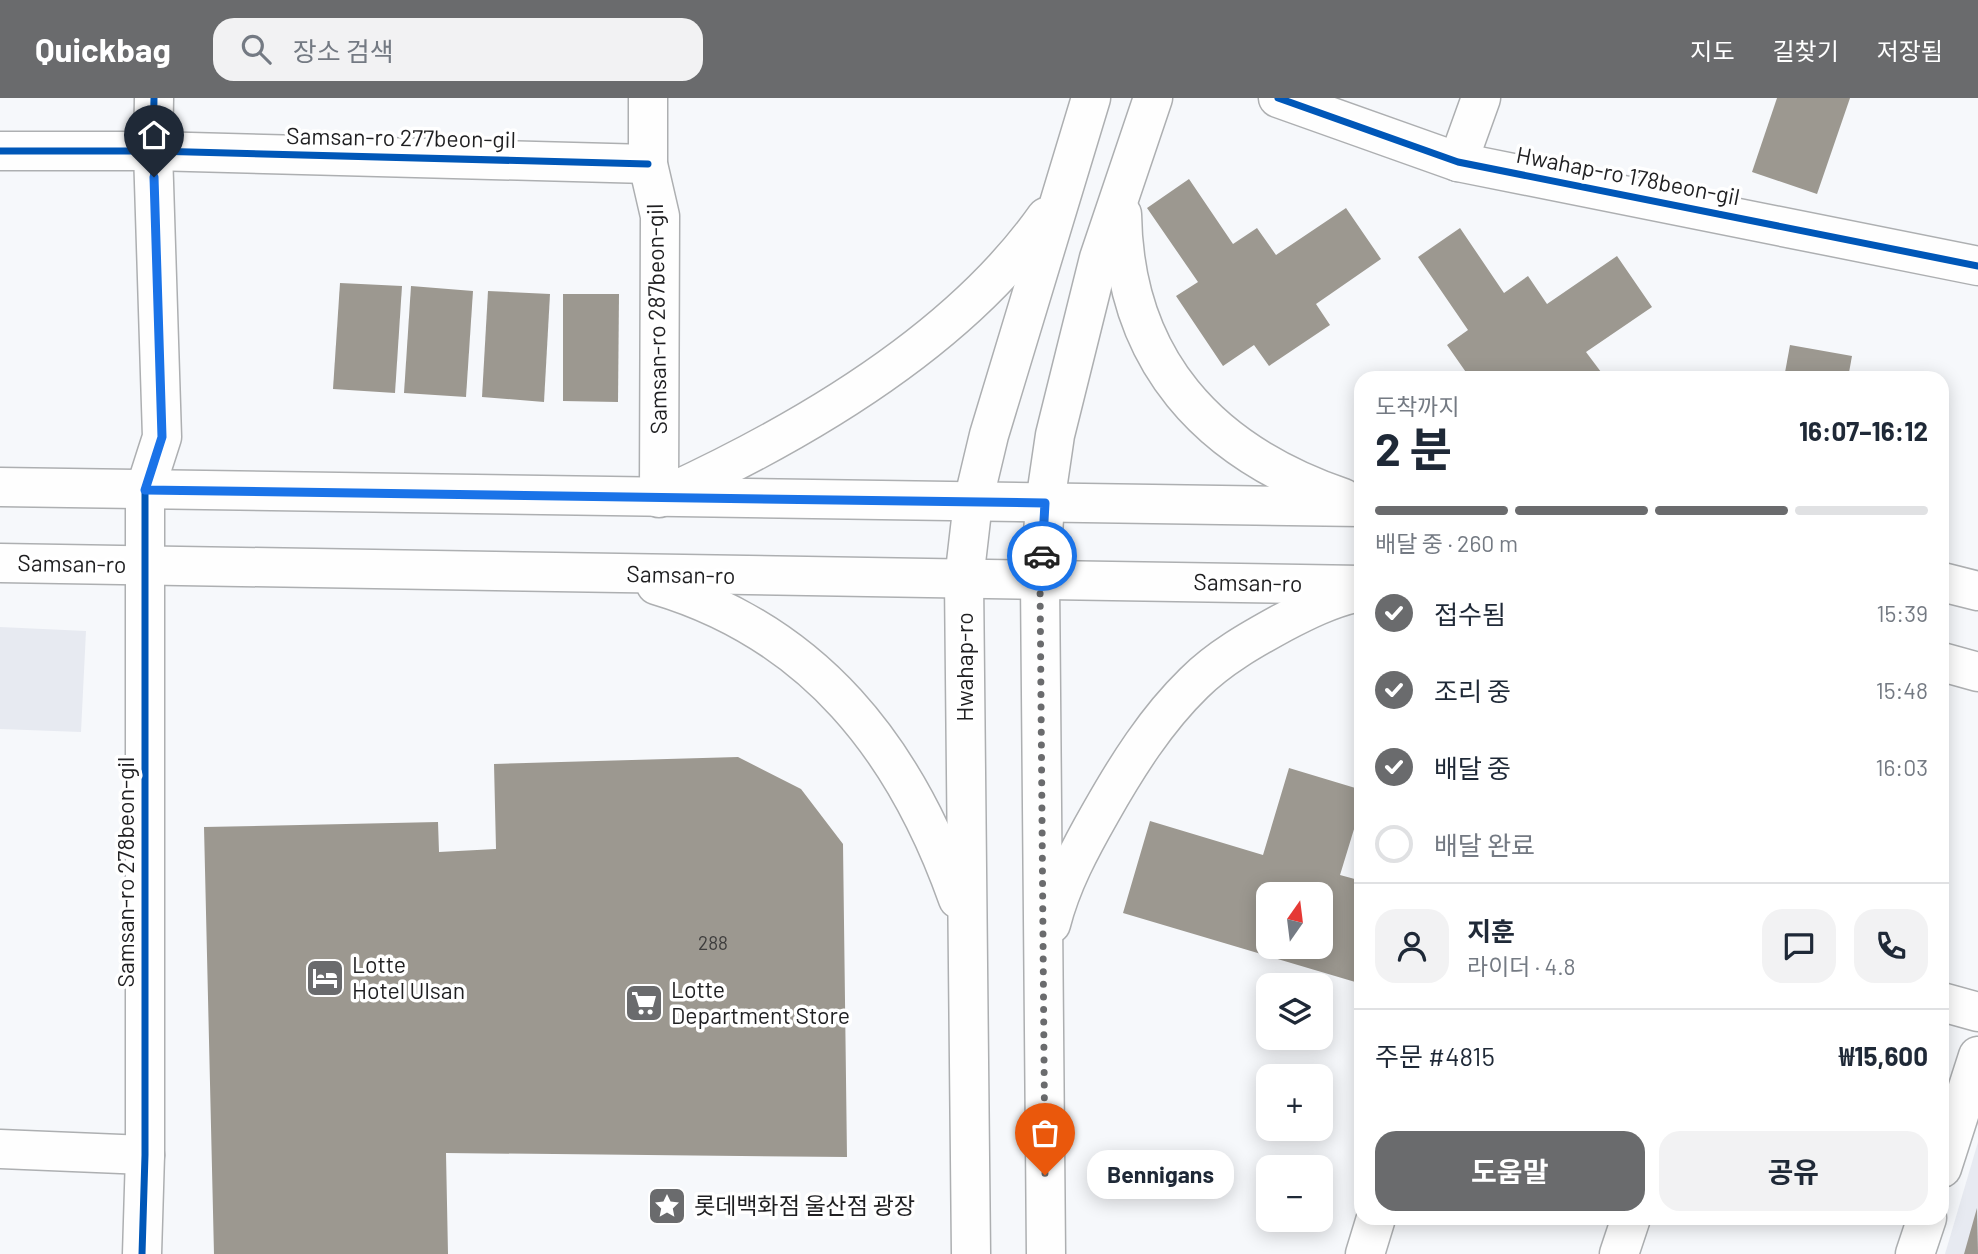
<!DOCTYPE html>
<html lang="ko">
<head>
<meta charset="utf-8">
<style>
	:root { --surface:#fff; --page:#f2f2f3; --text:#1f2937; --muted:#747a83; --line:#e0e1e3; --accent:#6a6b6d }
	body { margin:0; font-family:Barlow,"Noto Sans KR",sans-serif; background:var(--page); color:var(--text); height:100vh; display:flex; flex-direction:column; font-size:26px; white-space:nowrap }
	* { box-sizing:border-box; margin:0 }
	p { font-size:23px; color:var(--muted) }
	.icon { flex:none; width:38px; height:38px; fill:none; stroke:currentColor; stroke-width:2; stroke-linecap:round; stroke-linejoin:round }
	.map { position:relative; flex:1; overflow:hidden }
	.details { position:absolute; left:1354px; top:273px; width:595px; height:854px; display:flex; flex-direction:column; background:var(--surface); border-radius:21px; box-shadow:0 4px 18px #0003 }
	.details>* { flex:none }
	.needle { width:46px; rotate:14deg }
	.controls { position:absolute; left:1256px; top:784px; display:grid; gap:14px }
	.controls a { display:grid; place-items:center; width:77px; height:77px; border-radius:14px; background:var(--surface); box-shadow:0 4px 18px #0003; font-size:35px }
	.pin { position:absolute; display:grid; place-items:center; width:60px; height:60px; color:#fff; margin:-72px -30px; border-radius:50% 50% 50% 0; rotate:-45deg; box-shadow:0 0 7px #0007 }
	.pin .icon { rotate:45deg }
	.courier { position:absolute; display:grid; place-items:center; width:70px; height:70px; margin:-35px; border:5px solid #1a73e8; border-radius:50%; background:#fff; color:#222; box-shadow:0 2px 9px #0007 }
	.bubble { position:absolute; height:49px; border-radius:21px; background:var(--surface); box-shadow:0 4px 18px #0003; font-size:23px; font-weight:700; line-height:49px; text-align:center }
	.headline em { font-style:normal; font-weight:700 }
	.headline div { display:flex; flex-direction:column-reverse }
	.headline { display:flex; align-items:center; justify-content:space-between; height:119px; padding:0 21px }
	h1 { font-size:46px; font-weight:700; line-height:52px }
	.bar { display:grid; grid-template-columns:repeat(4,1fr); gap:10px 7px; align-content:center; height:84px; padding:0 21px }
	.bar i { height:9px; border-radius:5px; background:var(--line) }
	.bar .selected { background:var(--accent) }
	.bar p { grid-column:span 4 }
	.line { display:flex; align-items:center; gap:18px; padding:0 21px; border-top:2px solid var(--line) }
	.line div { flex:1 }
	.round { display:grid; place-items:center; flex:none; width:74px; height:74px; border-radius:21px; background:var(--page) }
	ol { padding:0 21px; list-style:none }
	li { display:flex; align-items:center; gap:21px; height:77px }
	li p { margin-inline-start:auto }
	li .icon { padding:7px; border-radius:50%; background:var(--accent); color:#fff; stroke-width:4 }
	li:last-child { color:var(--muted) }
	li i { width:38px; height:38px; border:4px solid var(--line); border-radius:50% }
	.primary-button { display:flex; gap:14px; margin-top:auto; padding:14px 21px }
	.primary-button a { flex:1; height:80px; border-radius:21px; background:var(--accent); color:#fff; font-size:28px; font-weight:700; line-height:80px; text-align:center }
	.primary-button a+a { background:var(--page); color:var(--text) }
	header { display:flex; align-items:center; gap:42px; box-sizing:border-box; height:98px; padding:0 35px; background:var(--accent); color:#fff }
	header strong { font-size:33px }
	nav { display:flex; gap:38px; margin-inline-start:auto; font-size:24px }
	.search { width:490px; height:63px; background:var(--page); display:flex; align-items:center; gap:18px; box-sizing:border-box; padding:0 24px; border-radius:21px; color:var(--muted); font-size:26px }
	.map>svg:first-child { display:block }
</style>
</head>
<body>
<header>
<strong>Quickbag</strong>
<div class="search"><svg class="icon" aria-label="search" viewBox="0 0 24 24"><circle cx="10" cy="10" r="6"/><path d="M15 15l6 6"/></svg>장소 검색</div>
<nav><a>지도</a><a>길찾기</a><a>저장됨</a></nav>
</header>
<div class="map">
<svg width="1978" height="1156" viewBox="0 0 1978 1156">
	<rect width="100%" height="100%" fill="#f6f8fb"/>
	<!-- built -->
	<g fill="#e7eaf1">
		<path d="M0 529 86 533 81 634 0 631Z"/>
		<path d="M1978 1044V1156H1945Z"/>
	</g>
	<!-- building -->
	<g fill="#9c9890" fill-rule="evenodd">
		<path d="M1777 0H1850L1817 96 1752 74Z"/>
		<path d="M1189 81 1233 146 1257 130 1276 157 1346 110 1381 161 1316 206 1330 227 1269 268 1254 247 1223 268 1176 198 1198 184 1147 110Z"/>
		<path d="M1460 130 1504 195 1528 178 1547 206 1617 158 1652 209 1586 254 1601 274 1592 280H1470L1447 247 1468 232 1418 159Z"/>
		<path d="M340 185 402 188 395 295 333 291Z"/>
		<path d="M411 188 473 193 466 299 404 295Z"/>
		<path d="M488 193 550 196 544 304 482 299Z"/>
		<path d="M563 196H619L618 304 563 303Z"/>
		<path d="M1790 247 1852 258 1848 280H1784Z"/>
		<path d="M738 659 801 691 843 746 847 1059 446 1055 448 1156H214L204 729 438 724 439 754 496 751 494 666Z"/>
		<path d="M1289 670 1362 692V705L1340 777 1362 783V886L1123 815 1150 723 1263 757ZM1269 796H1321V849H1269Z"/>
		<path d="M1977 1110 1978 1156H1964Z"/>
	</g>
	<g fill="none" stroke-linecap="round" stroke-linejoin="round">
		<defs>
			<g id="minor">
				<path d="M648 0V66L660 118 659 400"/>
				<path d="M1278 0 1458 64 1978 168"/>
				<path d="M0 53H153L648 66"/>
				<path d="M1458 64 1481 0"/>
				<path d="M1942 904 1978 914"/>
				<path d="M0 1051 145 1057"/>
				<path d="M1942 1070 1978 958"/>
				<path d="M142 1156 145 1057V392L162 339 153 53 154 0"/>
				<path d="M1365 1156 1376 1120"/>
				<path d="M1619 1156 1631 1120"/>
				<path d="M1915 1156 1927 1120"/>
			</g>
			<g id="major">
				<path d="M1122 116C1124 262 1208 354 1343 400"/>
				<path d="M0 389 1362 409"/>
				<path d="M670 395C804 333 959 242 1046 119"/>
				<path d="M0 465 1362 487"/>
				<path d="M1942 484 1978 493"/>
				<path d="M656 487C814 534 905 651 958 801"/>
				<path d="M1942 564 1978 574"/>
				<path d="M1051 826C1061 786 1081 749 1101 714 1127 668 1156 622 1194 585 1219 560 1251 542 1282 525 1305 513 1329 501 1355 495"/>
				<path d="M971 1156 964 482 973 404 989 337 1091 0"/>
				<path d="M1046 1156 1040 483 1045 405 1055 337 1099 160 1153 0"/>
			</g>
		</defs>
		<!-- minor casing -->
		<use href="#minor" stroke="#adafb1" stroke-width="41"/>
		<!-- major casing -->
		<use href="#major" stroke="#adafb1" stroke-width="41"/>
		<!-- minor -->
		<use href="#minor" stroke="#fefefe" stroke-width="38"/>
		<!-- major -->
		<use href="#major" stroke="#fefefe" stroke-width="38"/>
		<defs>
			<g id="cycleway">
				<path d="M1278 0 1458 64 1978 168"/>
				<path d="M0 53H153L648 66"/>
				<path d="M142 1156 145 1057V392L162 339 153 53 154 0"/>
			</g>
		</defs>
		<!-- cycleway casing -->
		<use href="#cycleway" stroke="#fff" stroke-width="11"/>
		<!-- cycleway -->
		<use href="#cycleway" stroke="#0057b8" stroke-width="7"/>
	</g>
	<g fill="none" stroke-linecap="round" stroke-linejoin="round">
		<!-- done -->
		<path stroke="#6a6b6d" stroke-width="7" stroke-dasharray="0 12.6" d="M1042 458 1040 483 1045 1077"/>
		<!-- route -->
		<path stroke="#1a73e8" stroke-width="9" d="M154 79 162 339 145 392 1045 405 1042 458"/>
	</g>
	<!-- icons -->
	<defs>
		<symbol id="hotel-square" viewBox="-11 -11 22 22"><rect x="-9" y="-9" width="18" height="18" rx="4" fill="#6a6b6d" stroke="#fff"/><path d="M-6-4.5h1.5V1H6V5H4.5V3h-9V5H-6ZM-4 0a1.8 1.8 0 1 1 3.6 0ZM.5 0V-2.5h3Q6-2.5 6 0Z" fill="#fff"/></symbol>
		<symbol id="supermarket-square" viewBox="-11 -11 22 22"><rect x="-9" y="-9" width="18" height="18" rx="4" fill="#6a6b6d" stroke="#fff"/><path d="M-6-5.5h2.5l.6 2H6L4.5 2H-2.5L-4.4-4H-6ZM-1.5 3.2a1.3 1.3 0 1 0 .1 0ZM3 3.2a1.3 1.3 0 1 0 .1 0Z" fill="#fff"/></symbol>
		<symbol id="sight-square" viewBox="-11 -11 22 22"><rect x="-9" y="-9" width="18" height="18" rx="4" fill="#6a6b6d" stroke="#fff"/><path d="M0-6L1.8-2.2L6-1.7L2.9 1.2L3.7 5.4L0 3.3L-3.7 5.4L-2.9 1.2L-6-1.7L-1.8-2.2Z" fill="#fff"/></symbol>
	</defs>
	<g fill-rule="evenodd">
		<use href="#hotel-square" x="303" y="858" width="44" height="44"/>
		<use href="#supermarket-square" x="622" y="883" width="44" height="44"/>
		<use href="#sight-square" x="645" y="1086" width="44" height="44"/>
	</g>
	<g text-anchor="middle" stroke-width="7" stroke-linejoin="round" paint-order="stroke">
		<!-- number labels -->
		<g font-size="19" fill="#3e3d3d">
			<text x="713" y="852">288</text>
		</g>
		<!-- street labels -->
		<g font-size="23" fill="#1f1f21" stroke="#fff">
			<text transform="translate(401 40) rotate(1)" y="8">Samsan-ro 277beon-gil</text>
			<text transform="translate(1628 78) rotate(11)" y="8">Hwahap-ro 178beon-gil</text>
			<text transform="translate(657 221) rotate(-91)" y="8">Samsan-ro 287beon-gil</text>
			<text transform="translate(72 466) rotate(1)" y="8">Samsan-ro</text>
			<text transform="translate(681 477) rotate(1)" y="8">Samsan-ro</text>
			<text transform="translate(1248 485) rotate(1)" y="8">Samsan-ro</text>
			<text transform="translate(965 569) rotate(-90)" y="8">Hwahap-ro</text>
			<text transform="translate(126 774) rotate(-90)" y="8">Samsan-ro 278beon-gil</text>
		</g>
		<!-- poi labels -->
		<g font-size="23" fill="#1f1f21" stroke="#fff" text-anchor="start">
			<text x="352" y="875">Lotte<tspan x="352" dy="26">Hotel Ulsan</tspan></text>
			<text x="671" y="900">Lotte<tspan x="671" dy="26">Department Store</tspan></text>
			<text x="694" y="1116">롯데백화점 울산점 광장</text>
		</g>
	</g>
</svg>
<div class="controls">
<a><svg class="needle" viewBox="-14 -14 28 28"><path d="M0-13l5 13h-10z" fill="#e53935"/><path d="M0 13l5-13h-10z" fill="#747a83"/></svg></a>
<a><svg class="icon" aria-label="layers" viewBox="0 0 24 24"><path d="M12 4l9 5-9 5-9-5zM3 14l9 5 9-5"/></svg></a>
<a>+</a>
<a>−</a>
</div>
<div class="pin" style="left:1045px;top:1077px;background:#ea580c"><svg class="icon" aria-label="bag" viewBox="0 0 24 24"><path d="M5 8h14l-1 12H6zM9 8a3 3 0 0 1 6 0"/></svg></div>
<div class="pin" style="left:154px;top:79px;background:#1f2937"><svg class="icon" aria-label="home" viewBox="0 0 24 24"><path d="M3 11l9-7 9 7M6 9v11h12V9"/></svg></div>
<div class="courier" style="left:1042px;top:458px"><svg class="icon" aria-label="car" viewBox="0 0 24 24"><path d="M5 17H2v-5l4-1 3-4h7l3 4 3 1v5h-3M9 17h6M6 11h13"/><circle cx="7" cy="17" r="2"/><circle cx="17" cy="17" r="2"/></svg></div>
<div class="bubble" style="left:1087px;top:1052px;width:147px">Bennigans</div>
<section class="details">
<div class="headline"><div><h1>2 분</h1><p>도착까지</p></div><em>16:07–16:12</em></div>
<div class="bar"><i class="selected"></i><i class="selected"></i><i class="selected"></i><i></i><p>배달 중 · 260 m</p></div>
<ol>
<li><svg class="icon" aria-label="check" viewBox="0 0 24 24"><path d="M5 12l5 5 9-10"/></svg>접수됨<p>15:39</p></li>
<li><svg class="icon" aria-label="check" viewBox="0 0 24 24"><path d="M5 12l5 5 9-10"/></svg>조리 중<p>15:48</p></li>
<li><svg class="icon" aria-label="check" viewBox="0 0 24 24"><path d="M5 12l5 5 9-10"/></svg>배달 중<p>16:03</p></li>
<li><i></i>배달 완료</li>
</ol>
<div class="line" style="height:126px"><a class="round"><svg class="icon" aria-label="person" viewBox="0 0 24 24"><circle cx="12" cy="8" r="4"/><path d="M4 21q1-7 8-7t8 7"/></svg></a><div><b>지훈</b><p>라이더 · 4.8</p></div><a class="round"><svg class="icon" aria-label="chat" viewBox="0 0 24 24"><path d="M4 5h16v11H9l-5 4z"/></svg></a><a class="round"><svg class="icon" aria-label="phone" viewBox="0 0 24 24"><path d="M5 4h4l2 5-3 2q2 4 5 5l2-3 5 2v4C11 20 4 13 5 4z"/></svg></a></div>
<div class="line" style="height:91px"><div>주문 #4815</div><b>₩15,600</b></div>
<div class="primary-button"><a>도움말</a><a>공유</a></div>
</section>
</div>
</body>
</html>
